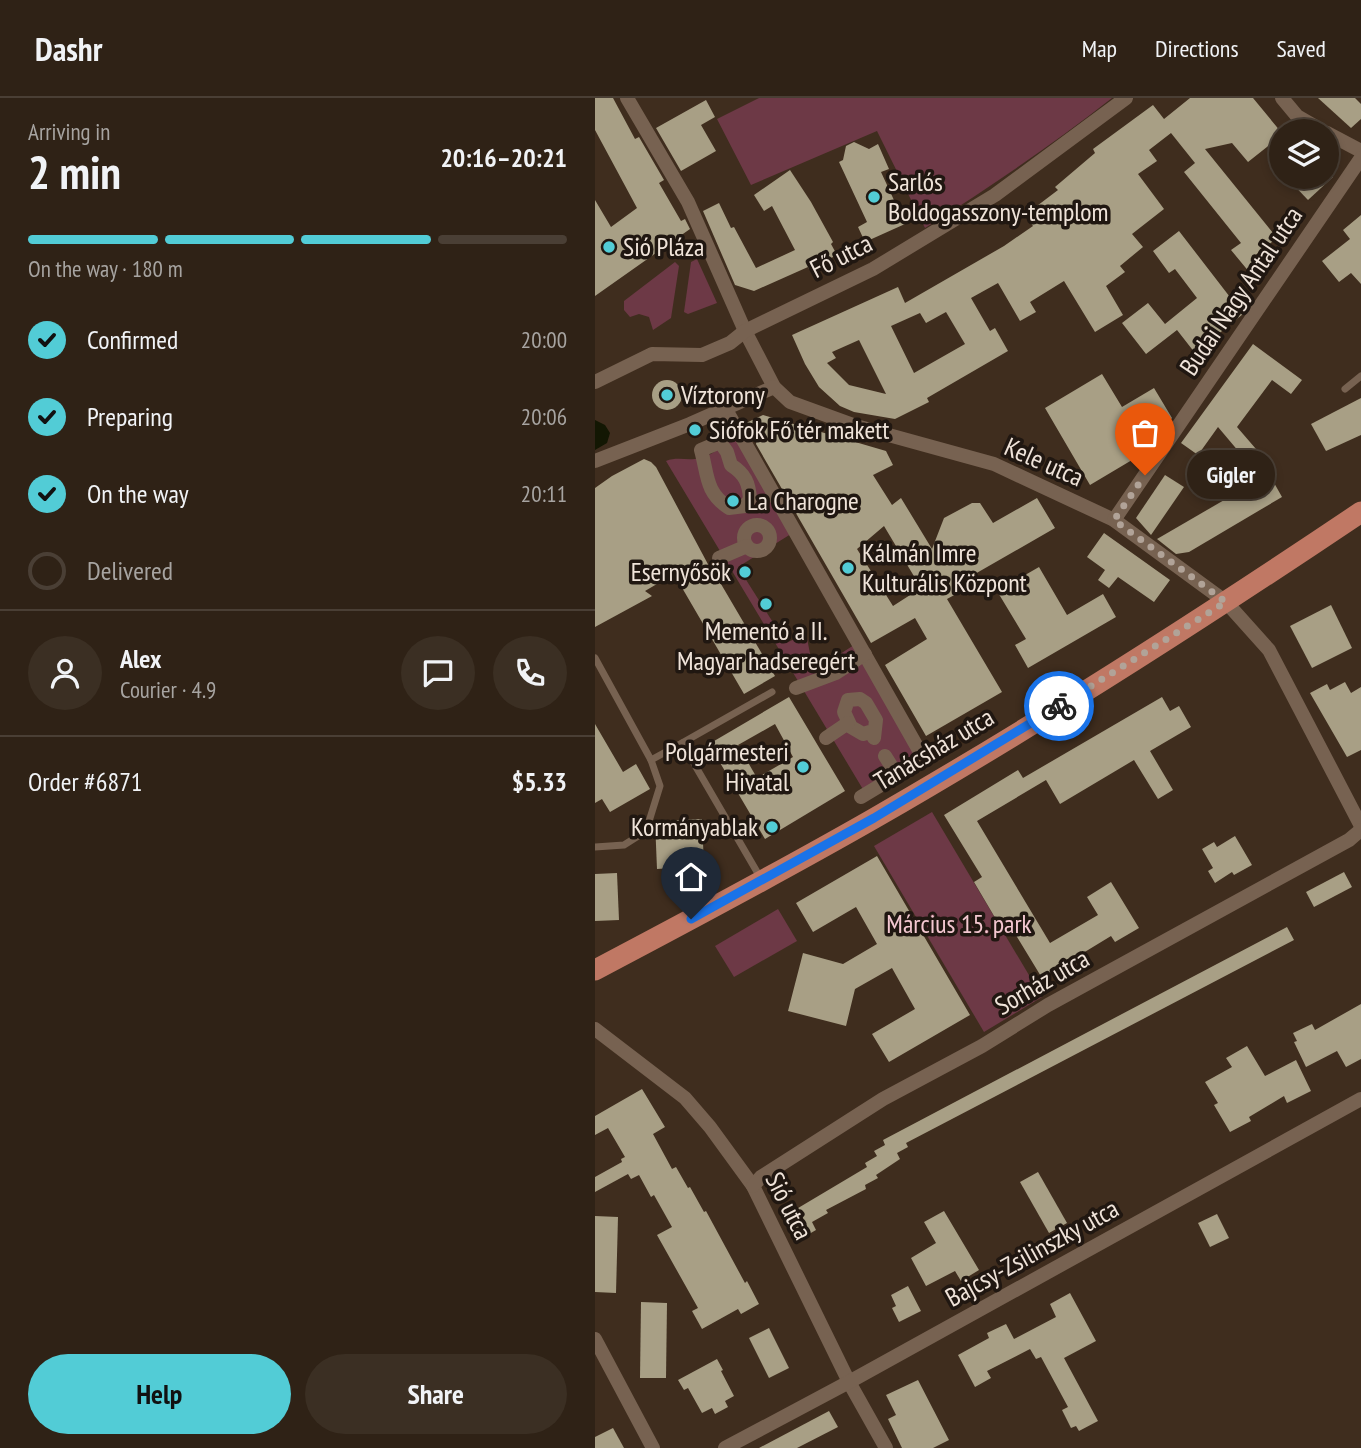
<!DOCTYPE html>
<html lang="en">
<head>
<meta charset="utf-8">
<style>
	:root { --surface:#2f2216; --page:#3b2f23; --text:#f1f3f6; --muted:#a7a4a1; --line:#4a3f35; --accent:#52ccd6 }
	body { margin:0; font-family:"PT Sans Narrow",sans-serif; background:var(--page); color:var(--text); height:100vh; display:flex; flex-direction:column; font-size:26px; white-space:nowrap }
	* { box-sizing:border-box; margin:0 }
	p { font-size:23px; color:var(--muted) }
	.icon { flex:none; width:38px; height:38px; fill:none; stroke:currentColor; stroke-width:2; stroke-linecap:round; stroke-linejoin:round }
	.map { position:relative; flex:1; overflow:hidden }
	.side { display:flex; flex-direction:column; background:var(--surface); width:595px }
	.side>* { flex:none }
	.fabs { position:absolute; left:674px; top:21px; display:grid; gap:14px }
	.fabs a { display:grid; place-items:center; width:70px; height:70px; border-radius:50%; background:var(--surface); box-shadow:0 4px 10px #0003,0 0 0 2px var(--line); font-size:35px }
	.pin { position:absolute; display:grid; place-items:center; width:60px; height:60px; color:#fff; margin:-72px -30px; border-radius:50% 50% 50% 0; rotate:-45deg; box-shadow:0 0 7px #0007 }
	.pin .icon { rotate:45deg }
	.courier { position:absolute; display:grid; place-items:center; width:70px; height:70px; margin:-35px; border:5px solid #1a73e8; border-radius:50%; background:#fff; color:#222; box-shadow:0 2px 9px #0007 }
	.bubble { position:absolute; height:49px; border-radius:24px; background:var(--surface); box-shadow:0 4px 10px #0003,0 0 0 2px var(--line); font-size:23px; font-weight:700; line-height:49px; text-align:center }
	.headline em { font-style:normal; font-weight:700 }
	.headline div { display:flex; flex-direction:column-reverse }
	.headline { display:flex; align-items:center; justify-content:space-between; height:119px; padding:0 28px }
	h1 { font-size:46px; font-weight:700; line-height:52px }
	.bar { display:grid; grid-template-columns:repeat(4,1fr); gap:10px 7px; align-content:center; height:84px; padding:0 28px }
	.bar i { height:9px; border-radius:5px; background:var(--line) }
	.bar .active { background:var(--accent) }
	.bar p { grid-column:span 4 }
	.line { display:flex; align-items:center; gap:18px; padding:0 28px; border-top:2px solid var(--line) }
	.line div { flex:1 }
	.round { display:grid; place-items:center; flex:none; width:74px; height:74px; border-radius:37px; background:var(--page) }
	ol { padding:0 28px; list-style:none }
	li { display:flex; align-items:center; gap:21px; height:77px }
	li p { margin-inline-start:auto }
	li .icon { padding:7px; border-radius:50%; background:var(--accent); color:#111; stroke-width:4 }
	li:last-child { color:var(--muted) }
	li i { width:38px; height:38px; border:4px solid var(--line); border-radius:50% }
	.primary-button { display:flex; gap:14px; margin-top:auto; padding:14px 28px }
	.primary-button a { flex:1; height:80px; border-radius:42px; background:var(--accent); color:#111; font-size:28px; font-weight:700; line-height:80px; text-align:center }
	.primary-button a+a { background:var(--page); color:var(--text) }
	header { display:flex; align-items:center; gap:42px; box-sizing:border-box; height:98px; padding:0 35px; background:var(--surface); border-bottom:2px solid var(--line) }
	header strong { font-size:33px }
	nav { display:flex; gap:38px; margin-inline-start:auto; font-size:24px }
	main { display:flex; flex:1; min-height:0 }
	.map>svg:first-child { display:block }
</style>
</head>
<body>
<header>
<strong>Dashr</strong>
<nav><a>Map</a><a>Directions</a><a>Saved</a></nav>
</header>
<main>
<section class="side">
<div class="headline"><div><h1>2 min</h1><p>Arriving in</p></div><em>20:16–20:21</em></div>
<div class="bar"><i class="active"></i><i class="active"></i><i class="active"></i><i></i><p>On the way · 180 m</p></div>
<ol>
<li><svg class="icon" aria-label="check" viewBox="0 0 24 24"><path d="M5 12l5 5 9-10"/></svg>Confirmed<p>20:00</p></li>
<li><svg class="icon" aria-label="check" viewBox="0 0 24 24"><path d="M5 12l5 5 9-10"/></svg>Preparing<p>20:06</p></li>
<li><svg class="icon" aria-label="check" viewBox="0 0 24 24"><path d="M5 12l5 5 9-10"/></svg>On the way<p>20:11</p></li>
<li><i></i>Delivered</li>
</ol>
<div class="line" style="height:126px"><a class="round"><svg class="icon" aria-label="person" viewBox="0 0 24 24"><circle cx="12" cy="8" r="4"/><path d="M4 21q1-7 8-7t8 7"/></svg></a><div><b>Alex</b><p>Courier · 4.9</p></div><a class="round"><svg class="icon" aria-label="chat" viewBox="0 0 24 24"><path d="M4 5h16v11H9l-5 4z"/></svg></a><a class="round"><svg class="icon" aria-label="phone" viewBox="0 0 24 24"><path d="M5 4h4l2 5-3 2q2 4 5 5l2-3 5 2v4C11 20 4 13 5 4z"/></svg></a></div>
<div class="line" style="height:91px"><div>Order #6871</div><b>$5.33</b></div>
<div class="primary-button"><a>Help</a><a>Share</a></div>
</section>
<div class="map">
<svg width="766" height="1350" viewBox="0 0 766 1350">
	<rect width="100%" height="100%" fill="#3f2d1e"/>
	<!-- green -->
	<g fill="#6d3946">
		<path d="M164 0H517C457 47 395 89 330 130L282 33 156 87 122 21Z"/>
		<path d="M102 161 122 205 93 216 89 214 96 164Z"/>
		<path d="M80 164 84 168 76 220 58 232 54 219 44 216 35 219 29 212V203Z"/>
		<path d="M144 327 204 431 143 469 191 545 206 538 212 540 218 571H222L259 547 337 659 272 698 71 363C81 359 90 362 100 361 119 359 135 343 144 327Z"/>
		<path d="M337 714 447 899 389 934 279 748Z"/>
		<path d="M183 811 202 843 139 879 120 848Z"/>
	</g>
	<!-- water -->
	<path fill="#131703" d="M0 322 10 327 15 335 12 345 0 352Z"/>
	<!-- building -->
	<g fill="#a89f85" fill-rule="evenodd">
		<path d="M0 0H18L40 41 44 39 69 82 64 85 86 123 90 121 95 131 0 198V102L16 129 42 110 0 32Z"/>
		<path d="M595 0H658L686 34V38L653 64 637 45 610 51 682 140 658 159 664 167 655 175 636 152 646 145 589 74 600 65 576 35 554 52 562 63 543 76 569 111 537 136 548 149 525 168 530 174 511 188 528 217 500 234 469 183 435 204 441 214 425 223 403 185 376 200 395 233 400 230 413 253 332 300 334 304 300 321 259 314 245 308 224 289 210 266 197 237 303 189 310 205 409 148 438 128 430 117 463 92 460 89 500 55 498 51 558 7 569 21ZM351 214 370 246 319 275 296 228 325 215 331 225ZM264 242 291 296 254 287 232 265 241 260 237 254Z"/>
		<path d="M723 0H760L766 6V21L756 30Z"/>
		<path d="M111 2 120 19 106 27 121 53 86 73 61 30Z"/>
		<path d="M259 44 274 51 283 46 294 71 286 74 310 126 270 144 263 129 272 124 244 64 248 62 251 48Z"/>
		<path d="M195 72 216 104 238 144 236 146 242 157 214 171 213 169 159 193 140 187 108 113 124 105 136 130 139 129 161 170 200 152 177 108 169 113 159 97Z"/>
		<path d="M691 79H738L713 102Z"/>
		<path d="M766 117V186L756 175 744 184 727 163 755 141 748 132Z"/>
		<path d="M584 133 648 216 600 255 582 232 551 256 527 225 553 205 570 226 602 200 580 171 574 175 558 153Z"/>
		<path d="M658 246 707 282 696 296 677 282 642 329 661 351 650 361 623 329 603 357 586 345Z"/>
		<path d="M507 276 527 309 559 290 577 320 574 324 530 350 537 362 495 387 450 310Z"/>
		<circle cx="72" cy="297" r="15"/>
		<path d="M766 300V337L731 353 716 326Z"/>
		<path d="M168 317 291 353 298 367 278 377 297 407 306 400 337 451 349 420 377 405H385L398 425 442 400 460 430 359 488 363 495 352 501 407 594 331 638 290 567 332 541 320 520 276 545 161 346 162 341 151 325ZM289 428 326 490 298 508 262 451Z"/>
		<path d="M49 361 56 364 61 369 115 470 116 469 180 578 149 596 79 476 50 493 57 498 0 529V390L17 378Z"/>
		<path d="M674 376 687 399 594 454 581 456 562 441Z"/>
		<path d="M570 377 589 389 556 437 541 420Z"/>
		<path d="M509 435 575 482 559 504 523 479 514 490 503 482 510 472 492 459Z"/>
		<path d="M444 469 472 517 508 496 521 519 433 570 420 547 431 541 402 493Z"/>
		<path d="M736 507 757 550 717 570 695 528Z"/>
		<path d="M750 584 756 595 766 589V652L752 659 715 595 732 586 735 592Z"/>
		<path d="M194 599 250 693 170 741 114 646ZM180 626 198 659 162 680 143 647Z"/>
		<path d="M567 599 575 613 584 608 596 629 555 653 578 692 563 701 539 662 465 706 451 682 382 723 455 845 503 817 492 799 516 784 544 830 520 844 516 838 447 880 410 819 402 823 379 784 387 779 349 717 423 672 428 680Z"/>
		<path d="M0 626 28 674 41 666 55 691 15 714 7 701 0 705Z"/>
		<path d="M107 721 109 768 62 771 60 723Z"/>
		<path d="M640 738 657 767 639 777 637 774 620 785 613 773 618 770 607 751 619 744 622 749Z"/>
		<path d="M282 758 375 917 294 964 277 936 320 911 297 870 260 891 251 928 193 913 208 855 248 866 282 846 261 809 218 834 201 805Z"/>
		<path d="M749 774 757 789 719 809 711 794Z"/>
		<path d="M22 775 24 822 0 823V776Z"/>
		<path d="M692 829 699 842 311 1045 313 1049 302 1055 305 1061 281 1077 283 1080 270 1087 271 1091 231 1112 233 1115 217 1124 221 1132 202 1143 188 1119 272 1069 270 1065 282 1058 279 1053 290 1047 288 1042Z"/>
		<path d="M766 906V961L751 969 742 953 711 969 699 944 702 943 698 935 717 926 720 932Z"/>
		<path d="M652 948 670 978 701 962 716 993 692 1005 689 998 654 1019 656 1023 635 1034 619 1007 623 1005 610 984 637 969 631 960Z"/>
		<path d="M47 991 70 1029 58 1036 77 1071 81 1069 93 1090 95 1089 109 1114 111 1113 150 1185 152 1183 164 1206 146 1216 143 1211 107 1231 97 1213 103 1210 62 1137 77 1129 59 1097 56 1099 44 1077 36 1081 33 1076 0 1094V1079L27 1064 26 1061 30 1059 13 1030 0 1037V1018Z"/>
		<path d="M443 1074 472 1125 454 1135 425 1084Z"/>
		<path d="M349 1113 384 1172 366 1183 360 1173 331 1188 316 1160 341 1145 329 1124Z"/>
		<path d="M622 1116 634 1140 615 1149 603 1125Z"/>
		<path d="M0 1118 23 1119 21 1195 0 1194Z"/>
		<path d="M313 1188 326 1213 304 1224 297 1210 301 1208 296 1197Z"/>
		<path d="M475 1195 501 1243 469 1260 503 1323 484 1333 481 1328 476 1330 467 1312 473 1309 446 1259 441 1261 435 1251 392 1273 396 1280 380 1289 363 1257 394 1240 392 1235 411 1226 419 1241 461 1219 455 1206Z"/>
		<path d="M46 1204 72 1205 71 1280H45Z"/>
		<path d="M174 1230 194 1270 174 1280 154 1240Z"/>
		<path d="M122 1261 128 1272 126 1273 139 1298 130 1303 133 1309 120 1316 117 1310 107 1315 93 1290 89 1292 83 1282Z"/>
		<path d="M323 1282 354 1342 338 1350H307L293 1321 301 1317 291 1297Z"/>
		<path d="M234 1313 243 1329 202 1350H164Z"/>
		<path d="M18 1330 29 1350H0V1339Z"/>
	</g>
	<g fill="none" stroke-linecap="round" stroke-linejoin="round">
		<!-- lane -->
		<g stroke="#776251" stroke-width="7">
			<path d="M750 291 766 278"/>
			<path d="M0 560 56 662 65 688 51 733 29 747 0 749"/>
			<path d="M87 645 177 594"/>
			<path d="M56 662 87 645 165 779"/>
		</g>
		<!-- street -->
		<g stroke="#776251" stroke-width="14">
			<path d="M32 0 93 104 150 233 179 289 195 304 261 328 399 366 519 422 631 504 674 552 766 728"/>
			<path d="M687 0 702 18 728 33"/>
			<path d="M732 35 766 53"/>
			<path d="M0 284 57 256 107 257 135 245 150 233 278 171 400 97 531 0"/>
			<path d="M130 310 329 661"/>
			<path d="M125 344 132 354 136 367C150 376 154 385 155 401L150 408 134 410C110 394 113 377 106 352Z"/>
			<path d="M0 363 95 326 179 289"/>
			<path d="M519 422 766 60"/>
			<circle cx="162" cy="440" r="13"/>
			<path d="M124 460 152 448"/>
			<path d="M201 590 241 575 270 556"/>
			<path d="M278 633 268 636 256 629 249 614 253 602 265 601 271 605 281 622 279 640"/>
			<path d="M231 640 253 625"/>
			<path d="M290 658 302 677"/>
			<path d="M266 699 339 655"/>
			<path d="M0 931 90 1000 115 1029 158 1088 254 1284 291 1350"/>
			<path d="M158 1088 166 1079 288 1001 387 948 453 907 754 742 766 732"/>
			<path d="M0 1241 58 1350"/>
			<path d="M130 1350 254 1284 766 1001"/>
		</g>
		<!-- primary -->
		<path stroke="#c07864" stroke-width="21" d="M0 872C93 823 187 773 278 721 445 625 607 521 766 414"/>
	</g>
	<g fill="none" stroke-linecap="round" stroke-linejoin="round">
		<!-- done -->
		<path stroke="#b1a398" stroke-width="7" stroke-dasharray="0 12.6" d="M464 608 631 504 519 422 550 377"/>
		<!-- route -->
		<path stroke="#1a73e8" stroke-width="9" d="M96 821 279 720 464 608"/>
	</g>
	<!-- markers -->
	<g fill="#52ccd6" stroke="#201711" stroke-width="2.5">
		<circle cx="279" cy="99" r="7"/>
		<circle cx="14" cy="149" r="7"/>
		<circle cx="72" cy="297" r="7"/>
		<circle cx="100" cy="332" r="7"/>
		<circle cx="138" cy="403" r="7"/>
		<circle cx="253" cy="470" r="7"/>
		<circle cx="150" cy="474" r="7"/>
		<circle cx="171" cy="506" r="7"/>
		<circle cx="208" cy="669" r="7"/>
		<circle cx="177" cy="729" r="7"/>
	</g>
	<g text-anchor="middle" stroke-width="7" stroke-linejoin="round" paint-order="stroke">
		<!-- poi labels -->
		<g font-size="26" fill="#efe3d9" stroke="#201711" text-anchor="start">
			<text x="293" y="93">Sarlós<tspan x="293" dy="30">Boldogasszony-templom</tspan></text>
			<text x="28" y="158">Sió Pláza</text>
			<text x="86" y="306">Víztorony</text>
			<text x="114" y="341">Siófok Fő tér makett</text>
			<text x="152" y="412">La Charogne</text>
			<text x="267" y="464">Kálmán Imre<tspan x="267" dy="30">Kulturális Központ</tspan></text>
			<text x="136" y="483" text-anchor="end">Esernyősök</text>
			<text x="171" y="542" text-anchor="middle">Mementó a II.<tspan x="171" dy="30">Magyar hadseregért</tspan></text>
			<text x="194" y="663" text-anchor="end">Polgármesteri<tspan x="194" dy="30">Hivatal</tspan></text>
			<text x="163" y="738" text-anchor="end">Kormányablak</text>
		</g>
		<!-- street labels -->
		<g font-size="26" fill="#efe3d9" stroke="#201711">
			<text transform="translate(246 158) rotate(-27)" y="9">Fő utca</text>
			<text transform="translate(646 193) rotate(-56)" y="9">Budai Nagy Antal utca</text>
			<text transform="translate(449 364) rotate(24)" y="9">Kele utca</text>
			<text transform="translate(339 651) rotate(-31)" y="9">Tanácsház utca</text>
			<text transform="translate(447 884) rotate(-30)" y="9">Sorház utca</text>
			<text transform="translate(194 1108) rotate(63)" y="9">Sió utca</text>
			<text transform="translate(437 1155) rotate(-29)" y="9">Bajcsy-Zsilinszky utca</text>
		</g>
		<!-- park labels -->
		<g font-size="26" fill="#f4c8d1" stroke="#201711">
			<text x="364" y="835">Március 15. park</text>
		</g>
	</g>
</svg>
<div class="fabs">
<a><svg class="icon" aria-label="layers" viewBox="0 0 24 24"><path d="M12 4l9 5-9 5-9-5zM3 14l9 5 9-5"/></svg></a>
</div>
<div class="pin" style="left:550px;top:377px;background:#ea580c"><svg class="icon" aria-label="bag" viewBox="0 0 24 24"><path d="M5 8h14l-1 12H6zM9 8a3 3 0 0 1 6 0"/></svg></div>
<div class="pin" style="left:96px;top:821px;background:#1f2937"><svg class="icon" aria-label="home" viewBox="0 0 24 24"><path d="M3 11l9-7 9 7M6 9v11h12V9"/></svg></div>
<div class="courier" style="left:464px;top:608px"><svg class="icon" aria-label="bike" viewBox="0 0 24 24"><circle cx="6" cy="16" r="4"/><circle cx="18" cy="16" r="4"/><path d="M6 16l4-8h5l3 8M10 8l3 8H6M13 5h3"/></svg></div>
<div class="bubble" style="left:592px;top:352px;width:88px">Gigler</div>
</div>
</main>
</body>
</html>
